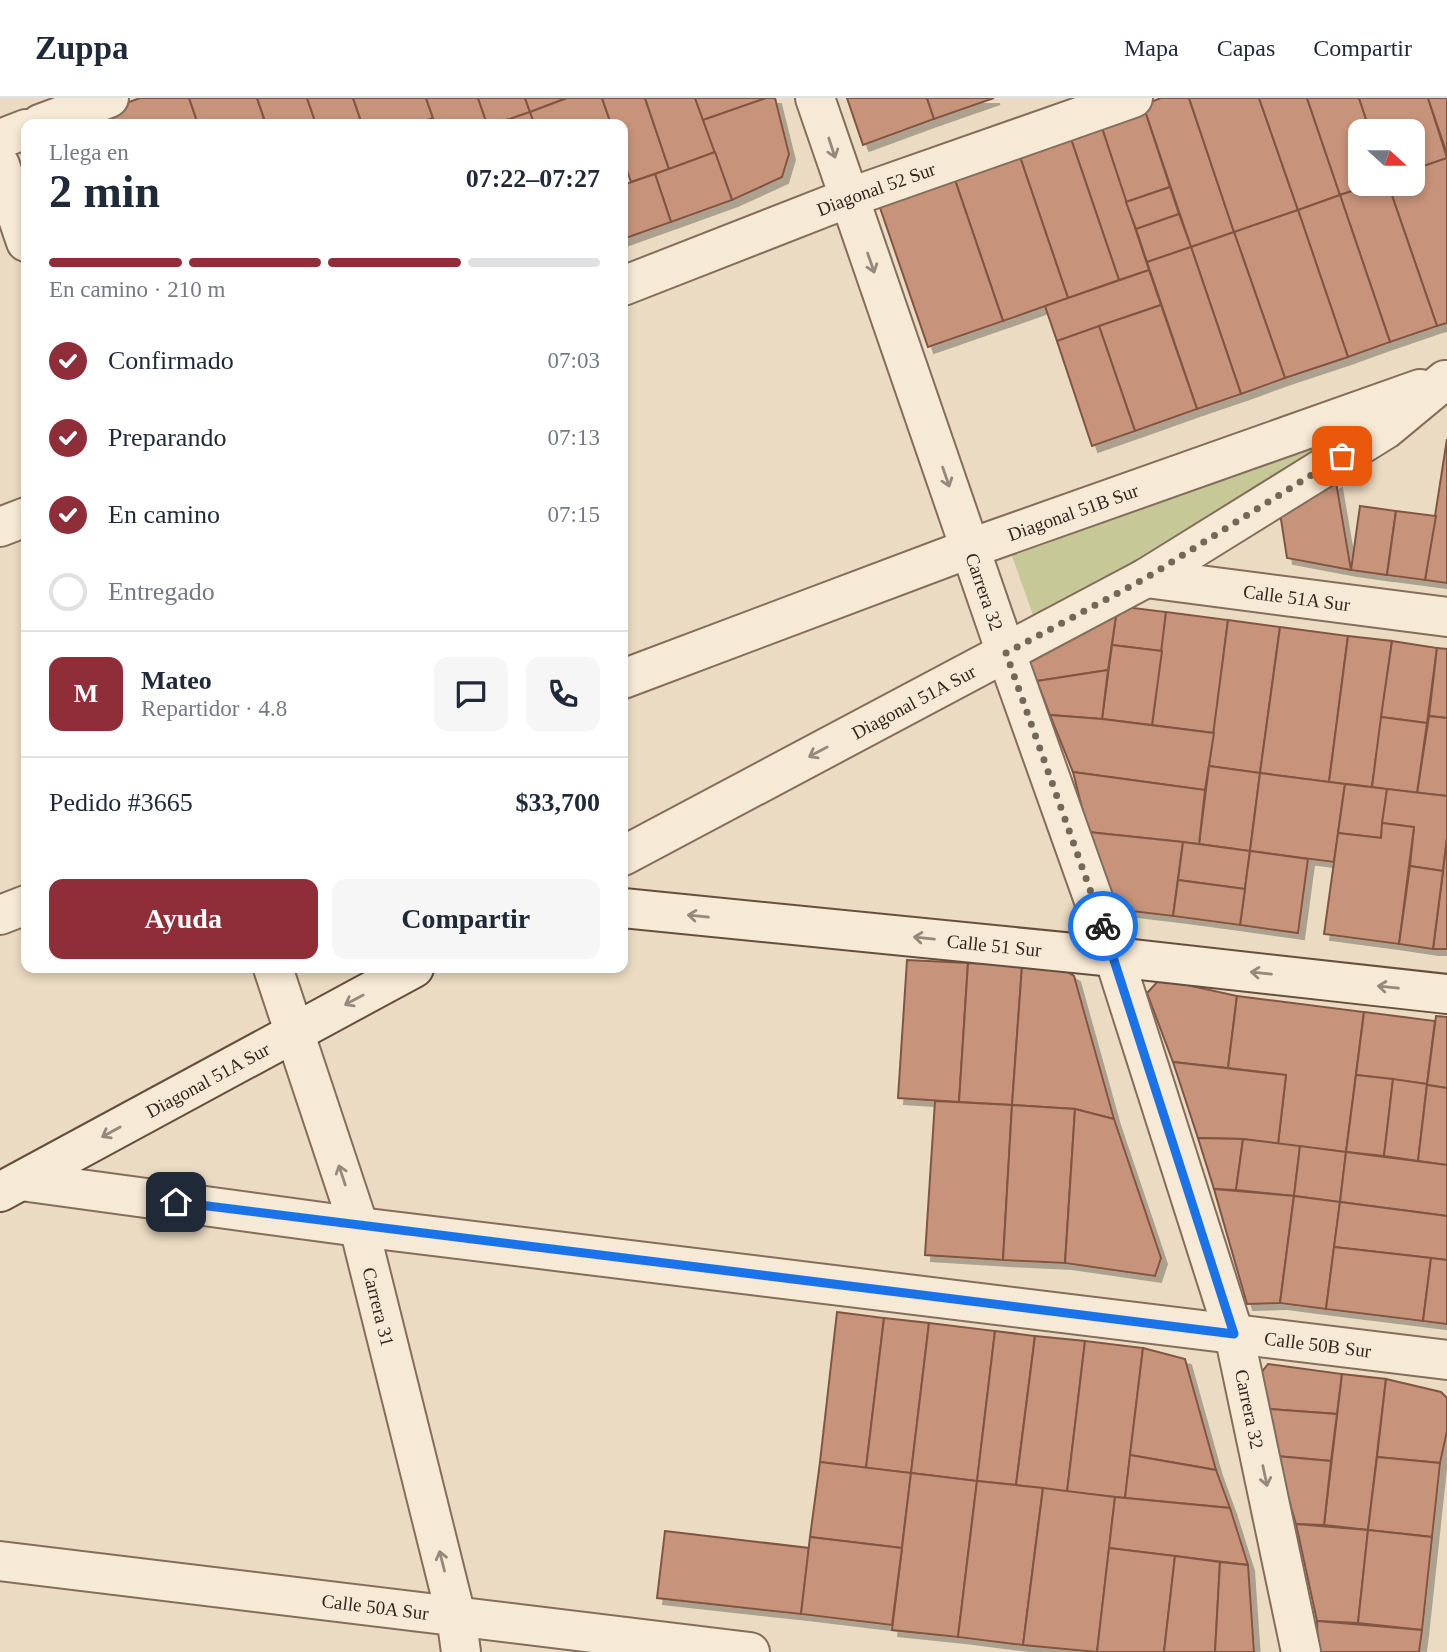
<!DOCTYPE html>
<html lang="es">
<head>
<meta charset="utf-8">
<style>
	:root { --surface:#fff; --page:#f6f6f7; --text:#1f2937; --muted:#747a83; --line:#e0e1e3; --accent:#8f2e38 }
	body { margin:0; font-family:"Times New Roman",serif; background:var(--page); color:var(--text); height:100vh; display:flex; flex-direction:column; font-size:26px; white-space:nowrap }
	* { box-sizing:border-box; margin:0 }
	p { font-size:23px; color:var(--muted) }
	.icon { flex:none; width:38px; height:38px; fill:none; stroke:currentColor; stroke-width:2; stroke-linecap:round; stroke-linejoin:round }
	.map { position:relative; flex:1; overflow:hidden }
	.drawer { position:absolute; left:21px; top:21px; width:607px; height:854px; display:flex; flex-direction:column; background:var(--surface); border-radius:14px; box-shadow:0 4px 10px #0003 }
	.drawer>* { flex:none }
	.needle { width:46px; rotate:111deg }
	.controls { position:absolute; left:1348px; top:21px; display:grid; gap:14px }
	.controls a { display:grid; place-items:center; width:77px; height:77px; border-radius:14px; background:var(--surface); box-shadow:0 4px 10px #0003; font-size:35px }
	.pin { position:absolute; display:grid; place-items:center; width:60px; height:60px; color:#fff; margin:-30px; border-radius:14px; box-shadow:0 4px 10px #0006 }
	.courier { position:absolute; display:grid; place-items:center; width:70px; height:70px; margin:-35px; border:5px solid #1a73e8; border-radius:50%; background:#fff; color:#222; box-shadow:0 2px 9px #0007 }
	.headline em { font-style:normal; font-weight:700 }
	.headline div { display:flex; flex-direction:column-reverse }
	.headline { display:flex; align-items:center; justify-content:space-between; height:119px; padding:0 28px }
	h1 { font-size:46px; font-weight:700; line-height:52px }
	.bar { display:grid; grid-template-columns:repeat(4,1fr); gap:10px 7px; align-content:center; height:84px; padding:0 28px }
	.bar i { height:9px; border-radius:5px; background:var(--line) }
	.bar .selected { background:var(--accent) }
	.bar p { grid-column:span 4 }
	.line { display:flex; align-items:center; gap:18px; padding:0 28px; border-top:2px solid var(--line) }
	.line div { flex:1 }
	.round { display:grid; place-items:center; flex:none; width:74px; height:74px; border-radius:14px; background:var(--page) }
	ol { padding:0 28px; list-style:none }
	li { display:flex; align-items:center; gap:21px; height:77px }
	li p { margin-inline-start:auto }
	li .icon { padding:7px; border-radius:50%; background:var(--accent); color:#fff; stroke-width:4 }
	li:last-child { color:var(--muted) }
	li i { width:38px; height:38px; border:4px solid var(--line); border-radius:50% }
	.button { display:flex; gap:14px; margin-top:auto; padding:14px 28px }
	.button a { flex:1; height:80px; border-radius:14px; background:var(--accent); color:#fff; font-size:28px; font-weight:700; line-height:80px; text-align:center }
	.button a+a { background:var(--page); color:var(--text) }
	header { display:flex; align-items:center; gap:42px; box-sizing:border-box; height:98px; padding:0 35px; background:var(--surface); border-bottom:2px solid var(--line) }
	header strong { font-size:33px }
	nav { display:flex; gap:38px; margin-inline-start:auto; font-size:24px }
	.map>svg:first-child { display:block }
</style>
</head>
<body>
<header>
<strong>Zuppa</strong>
<nav><a>Mapa</a><a>Capas</a><a>Compartir</a></nav>
</header>
<div class="map">
<svg width="1447" height="1554" viewBox="0 0 1447 1554">
	<defs>
		<filter id="shadow"><feDropShadow dx="6" dy="6" stdDeviation="0" flood-color="#0004"/></filter>
	</defs>
	<rect width="100%" height="100%" fill="#ebdbc2"/>
	<!-- green -->
	<path fill="#c7c897" d="M1388 321 1034 520 1012 458Z"/>
	<!-- building -->
	<g fill="#c7937a" stroke="#825542" stroke-width="2" filter="url(#shadow)">
		<path d="M140 0H189L198 26H94L91 18Z"/>
		<path d="M189 0H257L264 21 251 26H198Z"/>
		<path d="M257 0H307L316 26H266Z"/>
		<path d="M307 0H353L362 26H316Z"/>
		<path d="M353 0H426L433 20 416 26H362Z"/>
		<path d="M426 0H478L487 26H435Z"/>
		<path d="M478 0H525L530 14 495 26H487Z"/>
		<path d="M525 0H567L530 14Z"/>
		<path d="M567 0H602L611 26H534L530 14Z"/>
		<path d="M602 0H645L669 71 631 84 623 61V26H611Z"/>
		<path d="M645 0H695L715 54 669 71Z"/>
		<path d="M695 0H766L703 22Z"/>
		<path d="M766 0H775L789 56 782 79 732 102 703 22Z"/>
		<path d="M847 0H927L934 21 863 47Z"/>
		<path d="M927 0H994L934 21Z"/>
		<path d="M1161 0H1189L1234 134 1191 149 1143 7Z"/>
		<path d="M1189 0H1259L1298 112 1234 134Z"/>
		<path d="M1259 0H1307L1340 97 1298 112Z"/>
		<path d="M1307 0H1359L1370 33H1360V86H1373L1340 97Z"/>
		<path d="M1359 0H1428L1447 60 1412 72V33H1370Z"/>
		<path d="M1428 0H1447V56Z"/>
		<path d="M1143 7 1170 89 1126 104 1101 27Z"/>
		<path d="M530 14 534 26H495Z"/>
		<path d="M1101 27 1149 172 1119 182 1070 38Z"/>
		<path d="M1070 38 1119 182 1068 200 1019 56Z"/>
		<path d="M715 54 732 102 671 124 655 76Z"/>
		<path d="M1019 56 1068 200 1003 223 954 79Z"/>
		<path d="M1447 60V225L1437 228 1388 86H1412V72Z"/>
		<path d="M655 76 671 124 623 141V87Z"/>
		<path d="M954 79 1003 223 928 249 878 104Z"/>
		<path d="M1373 86H1388L1437 228 1390 244 1340 97Z"/>
		<path d="M1170 89 1179 116 1136 131 1126 104Z"/>
		<path d="M1340 97 1390 244 1348 259 1298 112Z"/>
		<path d="M1298 112 1348 259 1285 280 1234 134Z"/>
		<path d="M1179 116 1191 149 1147 164 1136 131Z"/>
		<path d="M1234 134 1285 280 1241 296 1191 149Z"/>
		<path d="M1191 149 1241 296 1197 311 1147 164Z"/>
		<path d="M1149 172 1161 207 1057 243 1045 208Z"/>
		<path d="M1161 207 1197 311 1135 333 1099 228Z"/>
		<path d="M1099 228 1135 333 1092 348 1057 243Z"/>
		<path d="M1447 341V485L1425 482Z"/>
		<path d="M1336 384 1351 472 1287 460 1280 415Z"/>
		<path d="M1360 408 1396 413 1387 477 1351 472Z"/>
		<path d="M1396 413 1436 418 1425 482 1387 477Z"/>
		<path d="M1117 508 1166 514 1162 553 1112 547Z"/>
		<path d="M1166 514 1228 522 1214 635 1152 627Z"/>
		<path d="M1116 518 1108 572 1037 583 1025 555Z"/>
		<path d="M1228 522 1280 529 1260 675 1209 668Z"/>
		<path d="M1280 529 1348 538 1329 684 1260 675Z"/>
		<path d="M1348 538 1392 543 1372 689 1329 684Z"/>
		<path d="M1392 543 1437 550 1427 625 1381 619Z"/>
		<path d="M1112 547 1162 553 1152 627 1102 621Z"/>
		<path d="M1437 550 1447 551V620L1429 618Z"/>
		<path d="M1108 572 1102 621 1050 617 1037 583Z"/>
		<path d="M1050 617 1102 621 1214 635 1205 692 1073 674Z"/>
		<path d="M1429 618 1447 620V698L1417 695Z"/>
		<path d="M1381 619 1427 625 1417 695 1372 689Z"/>
		<path d="M1209 668 1260 675 1250 753 1199 746Z"/>
		<path d="M1073 674 1205 692 1199 746 1088 734Z"/>
		<path d="M1260 675 1345 686 1334 764 1250 753Z"/>
		<path d="M1345 686 1387 691 1381 740 1338 735Z"/>
		<path d="M1387 691 1447 698V740L1443 773 1410 768 1414 729 1382 725Z"/>
		<path d="M1382 725 1414 729 1399 846 1324 836 1338 735 1381 740Z"/>
		<path d="M1088 734 1183 744 1173 818 1115 811Z"/>
		<path d="M1447 740V851H1433L1443 773Z"/>
		<path d="M1183 744 1250 753 1245 791 1178 782Z"/>
		<path d="M1250 753 1308 761 1298 835 1240 827Z"/>
		<path d="M1410 768 1443 773 1433 851 1399 846Z"/>
		<path d="M1178 782 1245 791 1240 827 1173 818Z"/>
		<path d="M907 862 968 865 959 1004 898 1000Z"/>
		<path d="M968 865 1022 868 1012 1007 959 1004Z"/>
		<path d="M1022 868 1064 872 1074 878 1114 1021 1075 1011 1012 1007Z"/>
		<path d="M1160 881 1237 898 1228 970 1173 964 1147 895Z"/>
		<path d="M1237 898 1364 914 1346 1054 1278 1046 1286 977 1228 970Z"/>
		<path d="M1364 914 1435 923 1427 986 1356 977Z"/>
		<path d="M1436 918 1447 919V990L1427 987Z"/>
		<path d="M1173 964 1286 977 1278 1046 1243 1041 1198 1040Z"/>
		<path d="M1356 977 1393 981 1384 1058 1346 1054Z"/>
		<path d="M1393 981 1427 986 1418 1063 1384 1058Z"/>
		<path d="M1427 987 1447 990V1067L1418 1063Z"/>
		<path d="M935 1003 1012 1007 1003 1162 925 1157Z"/>
		<path d="M1012 1007 1075 1011 1065 1165 1003 1162Z"/>
		<path d="M1075 1011 1114 1021 1161 1160 1155 1178 1065 1165Z"/>
		<path d="M1198 1040 1243 1041 1236 1092 1214 1091Z"/>
		<path d="M1243 1041 1300 1048 1294 1098 1236 1092Z"/>
		<path d="M1300 1048 1346 1054 1340 1104 1294 1098Z"/>
		<path d="M1346 1054 1447 1067V1118L1340 1104Z"/>
		<path d="M1214 1091 1294 1098 1280 1205 1247 1206Z"/>
		<path d="M1294 1098 1340 1104 1326 1211 1280 1205Z"/>
		<path d="M1340 1104 1447 1118V1162L1334 1149Z"/>
		<path d="M1334 1149 1431 1160 1423 1223 1326 1211Z"/>
		<path d="M1431 1160 1447 1162V1226L1423 1223Z"/>
		<path d="M837 1214 884 1220 866 1370 820 1364Z"/>
		<path d="M884 1220 929 1225 911 1375 866 1370Z"/>
		<path d="M929 1225 995 1233 977 1383 911 1375Z"/>
		<path d="M995 1233 1035 1238 1016 1387 977 1383Z"/>
		<path d="M1035 1238 1085 1243 1067 1394 1016 1387Z"/>
		<path d="M1085 1243 1143 1250 1125 1400 1067 1394Z"/>
		<path d="M1143 1250 1185 1261 1216 1372 1130 1357Z"/>
		<path d="M1268 1266 1342 1276 1337 1316 1269 1311 1261 1275Z"/>
		<path d="M1342 1276 1386 1281 1368 1432 1324 1427Z"/>
		<path d="M1386 1281 1441 1294 1447 1300V1333L1440 1365 1377 1359Z"/>
		<path d="M1269 1311 1337 1316 1331 1363 1276 1358Z"/>
		<path d="M1130 1357 1216 1372 1230 1410 1125 1400Z"/>
		<path d="M1276 1358 1331 1363 1324 1427 1296 1426Z"/>
		<path d="M1377 1359 1440 1365 1432 1439 1368 1432Z"/>
		<path d="M820 1364 911 1375 902 1450 810 1439Z"/>
		<path d="M911 1375 977 1383 958 1539 892 1532Z"/>
		<path d="M977 1383 1043 1390 1023 1547 958 1539Z"/>
		<path d="M1043 1390 1115 1399 1097 1554 1023 1547Z"/>
		<path d="M1115 1399 1230 1410 1248 1467 1109 1450Z"/>
		<path d="M1296 1426 1368 1432 1358 1525 1317 1523Z"/>
		<path d="M1368 1432 1432 1439 1422 1532 1358 1525Z"/>
		<path d="M665 1433 809 1450 801 1516 657 1500Z"/>
		<path d="M810 1439 902 1450 892 1527 801 1516Z"/>
		<path d="M1109 1450 1175 1458 1164 1554H1097Z"/>
		<path d="M1175 1458 1220 1464 1215 1554H1164Z"/>
		<path d="M1220 1464 1248 1467 1254 1554H1215Z"/>
		<path d="M1317 1523 1422 1532 1419 1554H1318Z"/>
	</g>
	<g fill="none" stroke-linecap="round" stroke-linejoin="round">
		<defs>
			<g id="street">
				<path id="s1" d="M815 0 1006 555 1114 859 1234 1236 1301 1554"/>
				<path d="M40 26 109 0"/>
				<path d="M0 41 26 31"/>
				<path d="M0 67 26 144"/>
				<path id="s2" d="M623 188 848 100 1133 0"/>
				<path d="M0 429 26 419"/>
				<path id="s3" d="M1146 480 1447 519"/>
				<path id="s4" d="M623 581 971 450 1420 291"/>
				<path id="s5" d="M623 758 1146 480 1386 331 1445 282"/>
				<path d="M0 817 26 807"/>
				<path id="s6" d="M273 870 359 1129 456 1518 461 1554"/>
				<path id="s7" d="M21 1083 359 1129 1447 1262"/>
				<path id="s8" d="M0 1463 750 1554"/>
			</g>
			<g id="secondary">
				<path id="s9" d="M623 810 1114 859 1447 896"/>
				<path id="s10" d="M0 1094 414 870"/>
			</g>
		</defs>
		<!-- street casing -->
		<use href="#street" stroke="#846d5b" stroke-width="42"/>
		<!-- secondary casing -->
		<use href="#secondary" stroke="#664e3e" stroke-width="42"/>
		<!-- street -->
		<use href="#street" stroke="#f6e9d5" stroke-width="38"/>
		<!-- secondary -->
		<use href="#secondary" stroke="#f6e9d5" stroke-width="38"/>
	</g>
	<!-- one-way arrows -->
	<defs><path id="oneway-shaft" d="M-6 0H5M1.5-3L5.5 0L1.5 3" fill="none" stroke-width="1.6" stroke-linecap="round" stroke-linejoin="round" transform="scale(1.75)"/></defs>
	<g stroke="#96887a">
		<use href="#oneway-shaft" transform="translate(832 50) rotate(72)"/>
		<use href="#oneway-shaft" transform="translate(871 165) rotate(71)"/>
		<use href="#oneway-shaft" transform="translate(946 379) rotate(71)"/>
		<use href="#oneway-shaft" transform="translate(818 654) rotate(152)"/>
		<use href="#oneway-shaft" transform="translate(698 818) rotate(-174)"/>
		<use href="#oneway-shaft" transform="translate(924 840) rotate(-174)"/>
		<use href="#oneway-shaft" transform="translate(1261 875) rotate(-174)"/>
		<use href="#oneway-shaft" transform="translate(1388 889) rotate(-174)"/>
		<use href="#oneway-shaft" transform="translate(354 902) rotate(152)"/>
		<use href="#oneway-shaft" transform="translate(111 1034) rotate(151)"/>
		<use href="#oneway-shaft" transform="translate(342 1077) rotate(-108)"/>
		<use href="#oneway-shaft" transform="translate(1265 1378) rotate(78)"/>
		<use href="#oneway-shaft" transform="translate(442 1463) rotate(-104)"/>
	</g>
	<g fill="none" stroke-linecap="round" stroke-linejoin="round">
		<!-- done -->
		<path stroke="#756657" stroke-width="7" stroke-dasharray="0 12.6" d="M1103 828 1006 555 1146 480 1342 358"/>
		<!-- route -->
		<path stroke="#1a73e8" stroke-width="9" d="M176 1104 1234 1236 1103 828"/>
	</g>
	<g text-anchor="middle" stroke-width="5" stroke-linejoin="round" paint-order="stroke">
		<!-- street labels -->
		<g font-size="19" fill="#35271e" stroke="#f3e6d2">
			<text dy="7" stroke="none"><textPath href="#s2" startOffset="271">Diagonal 52 Sur</textPath></text>
			<text dy="7" stroke="none"><textPath href="#s4" startOffset="480">Diagonal 51B Sur</textPath></text>
			<text dy="7" stroke="none"><textPath href="#s1" startOffset="522">Carrera 32</textPath></text>
			<text dy="7" stroke="none"><textPath href="#s3" startOffset="152">Calle 51A Sur</textPath></text>
			<text dy="7" stroke="none"><textPath href="#s5" startOffset="329">Diagonal 51A Sur</textPath></text>
			<text dy="7" stroke="none"><textPath href="#s9" startOffset="373">Calle 51 Sur</textPath></text>
			<text dy="7" stroke="none"><textPath href="#s10" startOffset="236">Diagonal 51A Sur</textPath></text>
			<text dy="7" stroke="none"><textPath href="#s6" startOffset="355">Carrera 31</textPath></text>
			<text dy="7" stroke="none"><textPath href="#s7" startOffset="1307">Calle 50B Sur</textPath></text>
			<text dy="7" stroke="none"><textPath href="#s1" startOffset="1382">Carrera 32</textPath></text>
			<text dy="7" stroke="none"><textPath href="#s8" startOffset="378">Calle 50A Sur</textPath></text>
		</g>
	</g>
</svg>
<div class="controls">
<a><svg class="needle" viewBox="-14 -14 28 28"><path d="M0-13l5 13h-10z" fill="#e53935"/><path d="M0 13l5-13h-10z" fill="#747a83"/></svg></a>
</div>
<div class="pin" style="left:1342px;top:358px;background:#ea580c"><svg class="icon" aria-label="bag" viewBox="0 0 24 24"><path d="M5 8h14l-1 12H6zM9 8a3 3 0 0 1 6 0"/></svg></div>
<div class="pin" style="left:176px;top:1104px;background:#1f2937"><svg class="icon" aria-label="home" viewBox="0 0 24 24"><path d="M3 11l9-7 9 7M6 9v11h12V9"/></svg></div>
<div class="courier" style="left:1103px;top:828px"><svg class="icon" aria-label="bike" viewBox="0 0 24 24"><circle cx="6" cy="16" r="4"/><circle cx="18" cy="16" r="4"/><path d="M6 16l4-8h5l3 8M10 8l3 8H6M13 5h3"/></svg></div>
<section class="drawer">
<div class="headline"><div><h1>2 min</h1><p>Llega en</p></div><em>07:22–07:27</em></div>
<div class="bar"><i class="selected"></i><i class="selected"></i><i class="selected"></i><i></i><p>En camino · 210 m</p></div>
<ol>
<li><svg class="icon" aria-label="check" viewBox="0 0 24 24"><path d="M5 12l5 5 9-10"/></svg>Confirmado<p>07:03</p></li>
<li><svg class="icon" aria-label="check" viewBox="0 0 24 24"><path d="M5 12l5 5 9-10"/></svg>Preparando<p>07:13</p></li>
<li><svg class="icon" aria-label="check" viewBox="0 0 24 24"><path d="M5 12l5 5 9-10"/></svg>En camino<p>07:15</p></li>
<li><i></i>Entregado</li>
</ol>
<div class="line" style="height:126px"><b class="round" style="background:var(--accent);color:#fff">M</b><div><b>Mateo</b><p>Repartidor · 4.8</p></div><a class="round"><svg class="icon" aria-label="chat" viewBox="0 0 24 24"><path d="M4 5h16v11H9l-5 4z"/></svg></a><a class="round"><svg class="icon" aria-label="phone" viewBox="0 0 24 24"><path d="M5 4h4l2 5-3 2q2 4 5 5l2-3 5 2v4C11 20 4 13 5 4z"/></svg></a></div>
<div class="line" style="height:91px"><div>Pedido #3665</div><b>$33,700</b></div>
<div class="button"><a>Ayuda</a><a>Compartir</a></div>
</section>
</div>
</body>
</html>
